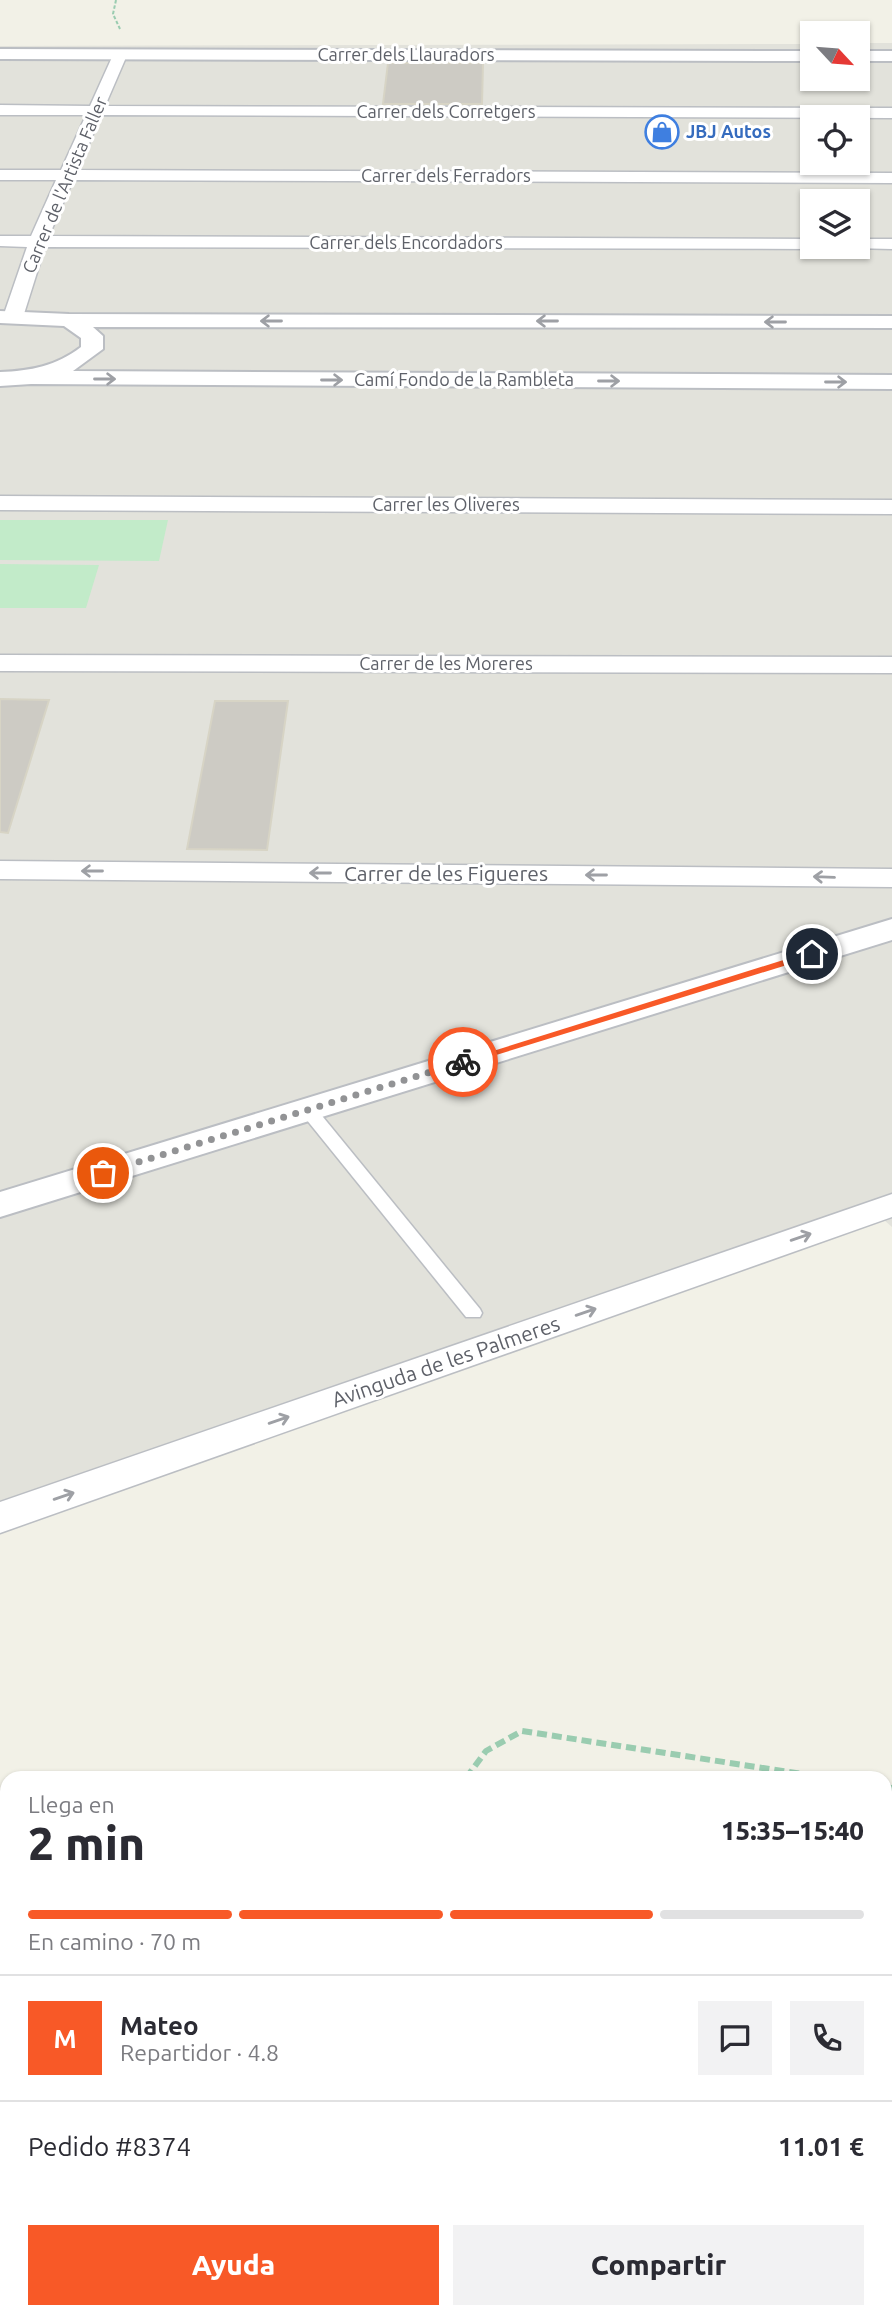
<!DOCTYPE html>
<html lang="es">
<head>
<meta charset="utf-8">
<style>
	:root { --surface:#fff; --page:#f2f2f3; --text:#2b2b33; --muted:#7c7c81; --line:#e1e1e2; --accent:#f85927 }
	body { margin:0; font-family:Ubuntu,sans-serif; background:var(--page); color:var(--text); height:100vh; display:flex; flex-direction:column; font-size:26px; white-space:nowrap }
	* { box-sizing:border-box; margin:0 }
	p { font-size:23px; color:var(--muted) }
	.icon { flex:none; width:38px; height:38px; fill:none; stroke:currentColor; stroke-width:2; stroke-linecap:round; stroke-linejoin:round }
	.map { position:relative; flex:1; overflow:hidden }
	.sheet { position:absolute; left:0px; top:1771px; width:892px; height:548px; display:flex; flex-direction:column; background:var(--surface); border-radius:21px 21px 0 0; box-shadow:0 2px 5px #0004 }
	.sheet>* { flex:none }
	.needle { width:46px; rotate:116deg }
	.tools { position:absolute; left:800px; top:21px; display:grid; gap:14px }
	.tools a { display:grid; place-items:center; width:70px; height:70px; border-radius:0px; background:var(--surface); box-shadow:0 2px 5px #0004; font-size:35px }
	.pin { position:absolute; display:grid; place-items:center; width:60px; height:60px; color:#fff; margin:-30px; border:4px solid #fff; border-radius:50%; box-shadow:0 2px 7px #0007 }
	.courier { position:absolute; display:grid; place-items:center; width:70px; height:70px; margin:-35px; border:5px solid #f85927; border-radius:50%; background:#fff; color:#222; box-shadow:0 2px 9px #0007 }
	.headline em { font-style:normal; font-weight:800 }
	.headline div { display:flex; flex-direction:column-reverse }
	.headline { display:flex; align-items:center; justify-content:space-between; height:119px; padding:0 28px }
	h1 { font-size:46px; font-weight:800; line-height:52px }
	.bar { display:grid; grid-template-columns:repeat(4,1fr); gap:10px 7px; align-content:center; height:84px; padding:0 28px }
	.bar i { height:9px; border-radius:5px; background:var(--line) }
	.bar .on { background:var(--accent) }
	.bar p { grid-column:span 4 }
	.line { display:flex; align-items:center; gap:18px; padding:0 28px; border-top:2px solid var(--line) }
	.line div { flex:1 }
	.round { display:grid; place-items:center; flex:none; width:74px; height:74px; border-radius:0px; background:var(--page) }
	.cta { display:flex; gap:14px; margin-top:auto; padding:14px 28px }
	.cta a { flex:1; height:80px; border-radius:0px; background:var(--accent); color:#fff; font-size:28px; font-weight:800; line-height:80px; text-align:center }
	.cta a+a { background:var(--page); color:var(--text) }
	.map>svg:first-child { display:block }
</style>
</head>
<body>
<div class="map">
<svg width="892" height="2318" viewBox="0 0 892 2318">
	<rect width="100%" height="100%" fill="#f2f1e7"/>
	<!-- industrial -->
	<path fill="#e2e2db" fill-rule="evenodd" d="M858 43H892V1227L876 1213 0 1527V46L812 44V79H858ZM812 117H858V163H812ZM812 201H858V247H812Z"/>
	<!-- green -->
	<g fill="#c2ebc9">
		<path d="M0 520H168L159 561 0 560Z"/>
		<path d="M0 564 99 565 86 608H0Z"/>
	</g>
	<!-- building -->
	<g fill="#cdcbc4" stroke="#d7d4c5" stroke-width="2">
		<path d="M388 63H483L482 104H383Z"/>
		<path d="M0 699 49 700 8 833 0 832Z"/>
		<path d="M215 701H288L267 850 187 849Z"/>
	</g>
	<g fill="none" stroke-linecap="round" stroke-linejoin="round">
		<defs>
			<path id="service" d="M308 1105 314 1106 480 1309 482 1313 480 1317H466L302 1114 299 1110 302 1106Z"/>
			<g id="minor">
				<path d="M120 51 127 55 105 106 892 108V118L101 115 78 170 892 173V183L73 180 49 236 812 239V247H819L812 249 45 247 23 317 20 321H6L3 317 27 247 0 246V236H31L56 180H0V170H61L86 115H0V105L90 106 113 55Z"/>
				<path d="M858 239H892V249L852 248 858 247Z"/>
				<path d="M0 496 892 500V514L0 510Z"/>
				<path d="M0 655 892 657V673L0 671Z"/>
				<path d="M0 861 892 869V887L0 879Z"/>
				<path d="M892 1194V1217L0 1533V1502Z"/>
			</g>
			<g id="tertiary">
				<path d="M0 49 812 51V61L0 59Z"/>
				<rect x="858" y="51" width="34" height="10"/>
				<path d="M0 311 69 314 892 316V328L93 327 103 336V349L73 371 892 375V389L31 384 0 386V372C31 371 56 366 81 347V338L64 326 0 323Z"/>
				<path d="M892 919V940L0 1217V1192Z"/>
			</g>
		</defs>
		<!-- service casing -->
		<use href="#service" stroke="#bbbec3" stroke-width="3"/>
		<!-- minor casing -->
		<use href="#minor" stroke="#bbbec3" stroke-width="3"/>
		<!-- tertiary casing -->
		<use href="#tertiary" stroke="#bbbec3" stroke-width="4"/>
		<!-- path-far1 -->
		<path stroke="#9accb0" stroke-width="2" stroke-dasharray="3.5 2" stroke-linecap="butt" d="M116 0 113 14 120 29"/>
		<!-- path -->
		<g stroke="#9accb0" stroke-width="6" stroke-dasharray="10 5" stroke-linecap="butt">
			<path d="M466 1778 486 1751 522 1731 828 1778"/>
			<path d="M886 1787 892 1788"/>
			<path d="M0 2276 7 2270"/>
		</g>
		<!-- service -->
		<use href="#service" fill="#fff" fill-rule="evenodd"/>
		<!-- minor -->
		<use href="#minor" fill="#fff" fill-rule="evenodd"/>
		<!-- tertiary -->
		<use href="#tertiary" fill="#fff" fill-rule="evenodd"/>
	</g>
	<!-- one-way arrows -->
	<defs><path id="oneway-shaft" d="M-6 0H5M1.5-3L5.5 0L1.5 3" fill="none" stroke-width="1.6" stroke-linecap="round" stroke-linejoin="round" transform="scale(1.75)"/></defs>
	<g stroke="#9ea0a5">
		<use href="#oneway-shaft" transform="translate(271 321) rotate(-180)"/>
		<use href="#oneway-shaft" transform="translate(547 321) rotate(-180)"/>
		<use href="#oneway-shaft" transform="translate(775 322) rotate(-180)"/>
		<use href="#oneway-shaft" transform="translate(105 379)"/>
		<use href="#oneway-shaft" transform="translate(332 380)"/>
		<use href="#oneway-shaft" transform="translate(609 381)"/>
		<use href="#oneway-shaft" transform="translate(836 382)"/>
		<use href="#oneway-shaft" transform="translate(92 871) rotate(-180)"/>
		<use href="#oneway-shaft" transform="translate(320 873) rotate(-180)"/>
		<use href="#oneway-shaft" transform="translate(596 875) rotate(-180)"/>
		<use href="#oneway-shaft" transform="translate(824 877) rotate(-178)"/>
		<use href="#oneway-shaft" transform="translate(801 1237) rotate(-19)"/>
		<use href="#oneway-shaft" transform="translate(586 1312) rotate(-19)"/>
		<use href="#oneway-shaft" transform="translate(279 1420) rotate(-19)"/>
		<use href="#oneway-shaft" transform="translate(64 1496) rotate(-19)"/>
	</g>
	<!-- route -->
	<path fill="#f85927" d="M812 951 816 952V956L467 1064 458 1062Z"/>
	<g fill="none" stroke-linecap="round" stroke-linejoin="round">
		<!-- done -->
		<path stroke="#929395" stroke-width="7" stroke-dasharray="0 12.6" d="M103 1173 463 1062"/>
	</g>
	<!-- icons -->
	<defs>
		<symbol id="shop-ring" viewBox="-11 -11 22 22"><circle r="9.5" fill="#fff" stroke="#3f7fe0" stroke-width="1.5"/><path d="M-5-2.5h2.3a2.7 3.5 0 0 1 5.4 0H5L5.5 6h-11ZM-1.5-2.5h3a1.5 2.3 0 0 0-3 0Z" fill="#3f7fe0"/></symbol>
	</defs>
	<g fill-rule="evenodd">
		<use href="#shop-ring" x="643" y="113" width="38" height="38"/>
	</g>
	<g text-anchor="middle" stroke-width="6" stroke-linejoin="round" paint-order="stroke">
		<!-- far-street labels -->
		<g font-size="18" fill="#5e6169" stroke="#fff">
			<text x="406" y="61">Carrer dels Llauradors</text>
			<text x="446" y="118">Carrer dels Corretgers</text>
			<text x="446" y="182">Carrer dels Ferradors</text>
			<text transform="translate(65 185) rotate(-67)" y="6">Carrer de l'Artista Faller</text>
			<text x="406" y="249">Carrer dels Encordadors</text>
			<text x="464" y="386">Camí Fondo de la Rambleta</text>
			<text x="446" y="511">Carrer les Oliveres</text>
			<text x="446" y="670">Carrer de les Moreres</text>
		</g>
		<!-- far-shop labels -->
		<g font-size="18" font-weight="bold" fill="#366cbe" stroke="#fff" text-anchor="start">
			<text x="686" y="138">JBJ Autos</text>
		</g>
		<!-- street labels -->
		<g font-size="21" fill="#5e6169" stroke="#fff">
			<text x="446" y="881">Carrer de les Figueres</text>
			<text transform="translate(446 1362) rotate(-19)" y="7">Avinguda de les Palmeres</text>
		</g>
	</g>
</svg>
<div class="tools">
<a><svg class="needle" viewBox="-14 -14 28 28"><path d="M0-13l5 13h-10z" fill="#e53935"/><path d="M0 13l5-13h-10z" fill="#7c7c81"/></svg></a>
<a><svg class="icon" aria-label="locate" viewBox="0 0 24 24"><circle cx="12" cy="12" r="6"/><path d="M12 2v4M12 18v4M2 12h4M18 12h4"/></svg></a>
<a><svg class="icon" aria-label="layers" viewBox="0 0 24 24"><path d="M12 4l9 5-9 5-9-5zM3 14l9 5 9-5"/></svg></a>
</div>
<div class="pin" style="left:103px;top:1173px;background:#ea580c"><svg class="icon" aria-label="bag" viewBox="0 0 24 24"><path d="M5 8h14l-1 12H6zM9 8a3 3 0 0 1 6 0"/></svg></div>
<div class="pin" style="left:812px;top:954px;background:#1f2937"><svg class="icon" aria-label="home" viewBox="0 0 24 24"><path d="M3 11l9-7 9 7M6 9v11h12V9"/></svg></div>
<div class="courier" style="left:463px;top:1062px"><svg class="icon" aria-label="bike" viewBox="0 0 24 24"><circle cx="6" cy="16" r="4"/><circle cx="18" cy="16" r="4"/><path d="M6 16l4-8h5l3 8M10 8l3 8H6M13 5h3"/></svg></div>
<section class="sheet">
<div class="headline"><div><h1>2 min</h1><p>Llega en</p></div><em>15:35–15:40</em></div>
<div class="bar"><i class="on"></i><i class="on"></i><i class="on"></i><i></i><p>En camino · 70 m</p></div>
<div class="line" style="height:126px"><b class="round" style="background:var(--accent);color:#fff">M</b><div><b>Mateo</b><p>Repartidor · 4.8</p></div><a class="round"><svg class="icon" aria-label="chat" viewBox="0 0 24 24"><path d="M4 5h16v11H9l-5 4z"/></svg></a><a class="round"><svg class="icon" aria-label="phone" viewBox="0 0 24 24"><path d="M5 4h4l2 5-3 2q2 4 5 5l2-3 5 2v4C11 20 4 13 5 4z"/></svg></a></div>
<div class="line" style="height:91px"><div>Pedido #8374</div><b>11.01 €</b></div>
<div class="cta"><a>Ayuda</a><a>Compartir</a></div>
</section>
</div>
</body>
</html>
